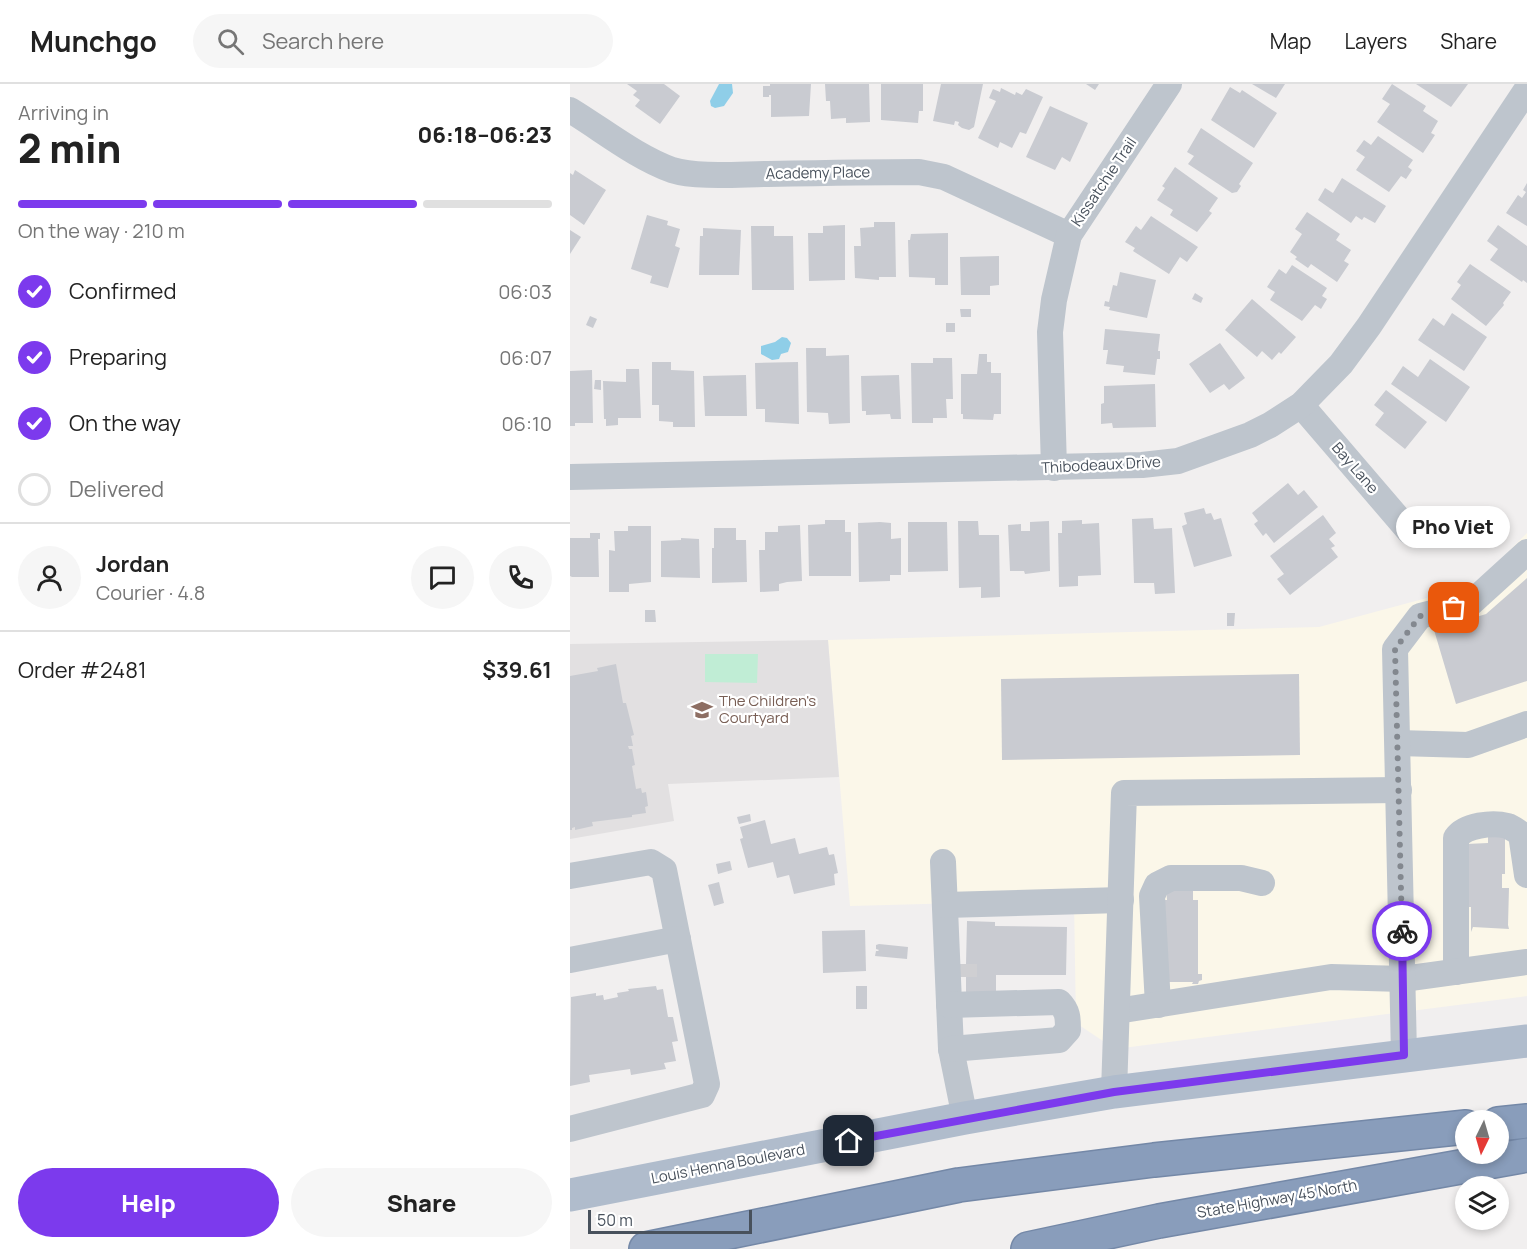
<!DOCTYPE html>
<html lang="en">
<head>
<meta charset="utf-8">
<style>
	:root { --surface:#fff; --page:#f6f6f6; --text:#222; --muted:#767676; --line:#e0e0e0; --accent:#7c3aed }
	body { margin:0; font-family:Manrope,sans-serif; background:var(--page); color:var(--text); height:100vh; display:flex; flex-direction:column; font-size:22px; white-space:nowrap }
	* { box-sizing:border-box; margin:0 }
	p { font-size:20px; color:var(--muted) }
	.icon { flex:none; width:33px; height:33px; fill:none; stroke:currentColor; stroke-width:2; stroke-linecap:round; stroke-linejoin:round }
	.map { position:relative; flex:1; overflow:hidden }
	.details { display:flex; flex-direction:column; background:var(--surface); width:570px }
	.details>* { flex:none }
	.needle { width:39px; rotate:185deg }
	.controls { position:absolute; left:885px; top:1026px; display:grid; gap:12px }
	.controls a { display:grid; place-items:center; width:54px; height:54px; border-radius:50%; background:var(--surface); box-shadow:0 3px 9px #0003; font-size:30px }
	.scale { position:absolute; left:18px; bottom:15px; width:164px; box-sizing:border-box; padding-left:6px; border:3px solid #48515c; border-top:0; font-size:16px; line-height:21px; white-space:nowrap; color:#48515c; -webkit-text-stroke:4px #fff; paint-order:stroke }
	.pin { position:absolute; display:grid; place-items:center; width:51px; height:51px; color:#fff; margin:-26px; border-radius:12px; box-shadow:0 3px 9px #0006 }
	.courier { position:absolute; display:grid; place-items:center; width:60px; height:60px; margin:-30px; border:4px solid #7c3aed; border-radius:50%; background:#fff; color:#222; box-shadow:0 2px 8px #0007 }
	.bubble { position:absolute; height:42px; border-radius:21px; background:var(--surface); box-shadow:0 3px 9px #0003; font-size:20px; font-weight:800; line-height:42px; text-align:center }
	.head em { font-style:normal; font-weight:800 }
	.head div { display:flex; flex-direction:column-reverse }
	.head { display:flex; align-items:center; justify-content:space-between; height:102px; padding:0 18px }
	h1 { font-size:39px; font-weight:800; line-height:45px }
	.bar { display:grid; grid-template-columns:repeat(4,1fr); gap:9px 6px; align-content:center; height:72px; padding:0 18px }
	.bar i { height:8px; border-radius:4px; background:var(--line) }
	.bar .selected { background:var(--accent) }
	.bar p { grid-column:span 4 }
	.line { display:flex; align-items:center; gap:15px; padding:0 18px; border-top:2px solid var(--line) }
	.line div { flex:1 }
	.round { display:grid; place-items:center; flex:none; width:63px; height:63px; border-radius:32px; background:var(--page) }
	ol { padding:0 18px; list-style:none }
	li { display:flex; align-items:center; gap:18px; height:66px }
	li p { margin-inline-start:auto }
	li .icon { padding:6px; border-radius:50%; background:var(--accent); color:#fff; stroke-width:4 }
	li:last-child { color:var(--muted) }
	li i { width:33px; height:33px; border:3px solid var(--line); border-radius:50% }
	.cta { display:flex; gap:12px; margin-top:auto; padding:12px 18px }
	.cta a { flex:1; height:69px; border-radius:36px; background:var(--accent); color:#fff; font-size:24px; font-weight:800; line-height:69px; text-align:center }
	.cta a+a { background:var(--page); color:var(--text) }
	header { display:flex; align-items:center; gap:36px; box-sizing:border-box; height:84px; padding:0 30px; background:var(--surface); border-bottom:2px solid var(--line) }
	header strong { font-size:28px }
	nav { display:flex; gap:33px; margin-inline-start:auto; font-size:21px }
	.search { width:420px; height:54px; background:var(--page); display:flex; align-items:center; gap:15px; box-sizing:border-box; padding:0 21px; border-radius:33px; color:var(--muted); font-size:22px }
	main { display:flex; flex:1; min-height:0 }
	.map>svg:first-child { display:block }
</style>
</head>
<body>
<header>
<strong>Munchgo</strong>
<div class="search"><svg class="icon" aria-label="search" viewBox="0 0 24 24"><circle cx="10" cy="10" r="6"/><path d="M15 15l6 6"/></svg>Search here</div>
<nav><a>Map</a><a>Layers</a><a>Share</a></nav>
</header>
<main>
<section class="details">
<div class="head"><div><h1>2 min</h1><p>Arriving in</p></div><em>06:18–06:23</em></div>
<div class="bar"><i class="selected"></i><i class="selected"></i><i class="selected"></i><i></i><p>On the way · 210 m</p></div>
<ol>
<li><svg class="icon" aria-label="check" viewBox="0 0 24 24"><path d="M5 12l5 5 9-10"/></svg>Confirmed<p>06:03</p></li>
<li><svg class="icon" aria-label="check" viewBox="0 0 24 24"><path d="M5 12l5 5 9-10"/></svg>Preparing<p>06:07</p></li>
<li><svg class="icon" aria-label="check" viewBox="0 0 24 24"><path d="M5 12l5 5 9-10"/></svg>On the way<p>06:10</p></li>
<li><i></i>Delivered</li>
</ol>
<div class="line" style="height:108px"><a class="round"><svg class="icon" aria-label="person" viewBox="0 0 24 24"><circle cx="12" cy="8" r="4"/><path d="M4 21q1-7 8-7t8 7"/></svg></a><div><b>Jordan</b><p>Courier · 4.8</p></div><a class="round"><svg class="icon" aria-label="chat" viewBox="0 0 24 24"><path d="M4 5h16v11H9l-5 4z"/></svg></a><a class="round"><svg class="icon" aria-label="phone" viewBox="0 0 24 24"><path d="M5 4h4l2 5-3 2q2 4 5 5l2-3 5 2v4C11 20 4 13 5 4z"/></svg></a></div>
<div class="line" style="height:78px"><div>Order #2481</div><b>$39.61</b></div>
<div class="cta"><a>Help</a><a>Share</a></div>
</section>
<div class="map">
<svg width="957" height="1165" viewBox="0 0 957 1165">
	<rect width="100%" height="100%" fill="#f1efef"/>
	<!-- commercial -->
	<path fill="#fbf7e9" d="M957 449V912L545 965 506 939 504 816 280 822 258 556 749 543 905 501Z"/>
	<!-- education -->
	<path fill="#e2e0e1" d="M258 556 269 693 98 700 104 737 0 755V560Z"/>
	<!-- green -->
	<path fill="#c0edd5" d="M135 570H188L187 599 135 598Z"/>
	<!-- water -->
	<g fill="#8fcee8">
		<path d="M149 0H162L163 9 154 22 145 24 141 22 140 17Z"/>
		<path d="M212 253 217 254 221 259 218 268 211 270 209 275 202 276 191 270V262L205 258Z"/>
	</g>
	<!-- building -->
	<g fill="#c9cbd1">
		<path d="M57 0H94L110 12 90 40 65 22 70 16 63 11 67 7Z"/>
		<path d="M200 0H241L239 32 201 33V11H199V13H193V2H200Z"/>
		<path d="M255 0H299L300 38 276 39V34L261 35 260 17H256Z"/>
		<path d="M311 0H353V27H349L348 39 311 36Z"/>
		<path d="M371 0H413L404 43 399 46 392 44 388 41 389 38 385 37 384 41 363 37Z"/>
		<path d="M516 0H529L525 6Z"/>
		<path d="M682 0H715L706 14Z"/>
		<path d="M822 0 856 22 853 27 868 37 861 49 865 51 853 69 807 38 820 20 812 15Z"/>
		<path d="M846 0H898L881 23Z"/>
		<path d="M660 3 670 9 672 6 707 29 684 64 641 36Z"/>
		<path d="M431 4 445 11 446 8 452 11 456 5 473 13 456 50 450 48 442 64 430 58 428 64 408 54 426 17 419 14 423 5 430 8Z"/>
		<path d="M480 22 518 39 500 78 492 73 485 86 456 73Z"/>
		<path d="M631 44 683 79 669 100 671 102 667 108 662 109 618 80 624 72 617 68Z"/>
		<path d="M808 52 843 76 838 83 842 86 836 95 831 92 819 108 786 86 795 73 786 67 794 56 801 61Z"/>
		<path d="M605 83 648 114 639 127 642 129 627 148 600 131 603 126 587 116 595 104 592 102 593 101Z"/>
		<path d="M5 86 36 106 14 141 0 131V89L3 91Z"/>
		<path d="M772 94 816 122 805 139 794 133 792 136 786 132 781 139 748 116 755 104 763 109Z"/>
		<path d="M957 99V142L936 129 948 111 952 114 956 108 953 106Z"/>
		<path d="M737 128 770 150 766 156 781 166 774 177 779 180 767 198 741 180 738 184 725 175 727 173 720 168 732 150 725 145Z"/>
		<path d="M77 131 98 137 97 141 110 145 105 162 110 164 98 204 80 199 82 192 61 185Z"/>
		<path d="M581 132 628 163 617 178 610 173 599 190 563 167 565 164 555 158 566 142 571 146Z"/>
		<path d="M304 138H325L326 193H309V196L285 194 284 162H291L290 144 304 143Z"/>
		<path d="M275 141V196L239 197 238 149H253V142Z"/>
		<path d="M928 141 957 162V199L953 196 952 198 920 176 928 165 917 157Z"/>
		<path d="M181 142H204V152H223L224 206H182Z"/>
		<path d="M133 144 171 146 169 191H129L130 152H133Z"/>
		<path d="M0 146 11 153 0 170Z"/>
		<path d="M378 149V201H365V194L339 193 338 156H340L341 150Z"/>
		<path d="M429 172V201L420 202V211H391L390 173Z"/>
		<path d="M900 180 941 208 933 219 934 221 916 242 881 215 891 201 887 198Z"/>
		<path d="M722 181 757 204 752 212 757 215 751 225 745 221 732 237 700 216 705 208 697 203 709 185 716 190Z"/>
		<path d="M550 188 586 196 577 234 539 226 540 223 534 222 535 217 539 218 543 201 547 202Z"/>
		<path d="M625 209 633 214 631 219 622 215Z"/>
		<path d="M682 215 726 253 711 270 709 268 702 276 692 267 687 273 655 246Z"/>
		<path d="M390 225H401V233H391Z"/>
		<path d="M882 229 917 253 894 287 848 256 863 234 874 242Z"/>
		<path d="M20 232 27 235 23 244 16 241Z"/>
		<rect x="376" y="239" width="9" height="9"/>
		<path d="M535 245 590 250 588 267H590V275H587L585 291 553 288 554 282 536 280 538 266H533Z"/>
		<path d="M650 259 675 294 659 306 654 300 640 309 619 280Z"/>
		<path d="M236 264H256V272L279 271 280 339 259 340 258 329 237 328Z"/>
		<path d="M409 270H417V278H421V289H431V330H424L423 336 393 335V330H391V290H407Z"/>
		<path d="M363 274H382L383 315H376L377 334H363V339H342L341 279H363Z"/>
		<path d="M860 275 900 303 876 338 821 300 833 282 848 293Z"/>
		<path d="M82 278H101V286L124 287 125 343H103V338L89 337V321H82Z"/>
		<path d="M228 278 229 340 195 338V325H186L185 279Z"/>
		<path d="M56 285H69L71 334H48V341L36 342V335H34L33 297 56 298Z"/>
		<path d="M22 286 23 339H5V342H0V287Z"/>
		<path d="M176 291 177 332H135L133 292Z"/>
		<path d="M329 291 331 335H321L320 330 296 331V327H292L291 292Z"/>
		<path d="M25 296H31V306L24 305Z"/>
		<path d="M585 300 586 343 543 344 542 339 531 340V320L534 319V302Z"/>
		<path d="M816 306 857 338 835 365 805 341 814 329 804 321Z"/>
		<path d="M718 399 728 411 734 406 748 423 704 459 696 449 693 452 684 440 688 437 682 429Z"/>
		<path d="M634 424 636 430 641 429 644 436 651 434 662 472 624 483 612 442 617 440 614 429Z"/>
		<path d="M753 431 766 449 759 455 765 462 761 464 768 473 720 511 707 495 714 490 700 472Z"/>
		<path d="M583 434 584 445 602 444 605 509 585 510 584 499H564L562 435Z"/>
		<path d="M255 436H275V448H281V492H239L238 441 255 440Z"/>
		<path d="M512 436V440L529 439 531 491 508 492V502L489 503 488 449H492V437Z"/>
		<path d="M388 437H408L409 451H429L430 513 411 514V503L389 504Z"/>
		<path d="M479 437 480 487 455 490 454 487H440L438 441 451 440V447H460V438Z"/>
		<path d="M310 438 321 439V455L331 454V491H320V497L289 498 288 439Z"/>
		<path d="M338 438H377L378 487 338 488Z"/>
		<path d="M230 441 232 497 217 498 209 500V507L190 508 189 466H195V448H208V442Z"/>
		<path d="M58 442H81V498L59 500V508H39V466L45 467 44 447H58Z"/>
		<path d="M144 444H166V456H176L177 498 142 499V464H144Z"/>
		<path d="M20 449H30V455H28L29 493H2L0 492V454H20Z"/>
		<path d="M111 454 129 455 130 494 91 493V457L111 456Z"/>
		<path d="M957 494V597L886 620 864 546 916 530Z"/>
		<path d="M75 526H85L86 538H75Z"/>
		<path d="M657 529H665L664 542H657Z"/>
		<path d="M46 580 53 619H56L64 651 61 652 63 662H58L59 665H62L65 681 62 682 66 705 71 704 72 709 76 708 78 722 75 723 76 729 62 731V733L22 738 23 742 5 746V743L2 744V746H0V592L28 587 27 584Z"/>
		<path d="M729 590 730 671 432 676 431 595Z"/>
		<path d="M180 730 181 737 169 740 167 733Z"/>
		<path d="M195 736 201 760 225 754 229 770 257 763 259 771 264 770 268 789 264 790 265 801 224 810 219 791 207 794 203 778 178 784 170 755 173 754 170 743Z"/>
		<path d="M918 753H935V790H932V804H939L938 841 939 845 903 843 901 848V823H897L896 760 918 759Z"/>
		<path d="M160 777 162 786 148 790 146 780Z"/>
		<path d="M149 798 154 819 144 822 138 801Z"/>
		<path d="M596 804H623V816H628V890H632V896L629 897 628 900H622L623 898H593L592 816H597Z"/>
		<path d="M397 837 425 838V842L497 843 496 891H426V908H396V893H392V880H396Z"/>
		<path d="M295 846 296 887 253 889 252 847Z"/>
		<path d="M309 860 338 863 337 875 305 872 306 867H308L309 866 306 865V861Z"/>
		<path d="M86 902 87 906 93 905 98 933H103L108 957 102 958 106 977 94 979 96 985 61 991 60 985 19 991 20 998 0 1002 1 913 26 909V912L33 911 34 916 48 913 47 909 59 907 58 905Z"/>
		<rect x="286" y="902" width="11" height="23"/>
	</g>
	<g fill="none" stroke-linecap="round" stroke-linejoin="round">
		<!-- minor-tunnel -->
		<path stroke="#cfcfd2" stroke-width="26" stroke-dasharray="26 13" stroke-linecap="butt" d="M394 880V893"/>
		<defs>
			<g id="highway">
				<path d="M928 1040 957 1037"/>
				<path d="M76 1165 389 1101 584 1076 896 1043"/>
				<path d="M458 1165 589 1137 957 1071"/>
			</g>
		</defs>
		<!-- highway casing -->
		<use href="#highway" stroke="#7488a7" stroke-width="36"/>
		<!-- minor -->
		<g stroke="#bec5cd" stroke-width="26">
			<path d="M0 26C33 46 66 73 102 86 127 94 172 90 198 90 248 89 299 88 349 88L374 93 499 151"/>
			<path d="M731 321 839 447"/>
			<path d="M484 384 480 248 484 216 499 151 599 0"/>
			<path d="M0 393 572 381 608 377 680 351 700 341 731 321 771 280 799 242 957 5"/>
			<path d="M828 659 898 661 957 640"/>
			<path d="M373 778 381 965 395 1034"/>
			<path d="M0 792 81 778 94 786 137 1000 132 1011 0 1045"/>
			<path d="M375 821 551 816"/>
			<path d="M0 876 108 855"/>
			<path d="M886 888V754C895 741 922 738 938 742 942 744 947 747 951 750L957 791"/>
			<path d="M379 921 489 918C498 927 498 934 498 946L489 956 381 965"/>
			<path d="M588 921 582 812 587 801 601 794H671L692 799"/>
			<path d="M547 927 761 893 833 895 957 878"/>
			<path d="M834 971 825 565 850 532 901 519 957 468"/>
			<path d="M544 1008 554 709 829 706"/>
		</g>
		<!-- major -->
		<path stroke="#b0bccc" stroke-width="33" d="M0 1111 395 1034 544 1008 957 957"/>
		<!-- highway -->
		<use href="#highway" stroke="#899dbb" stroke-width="33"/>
	</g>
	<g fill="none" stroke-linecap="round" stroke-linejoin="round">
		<!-- done -->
		<path stroke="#83888f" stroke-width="6" stroke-dasharray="0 10.8" d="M832 847 825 565 850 532 884 524"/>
		<!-- route -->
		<path stroke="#7c3aed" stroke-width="8" d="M279 1057 544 1008 834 971 832 847"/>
	</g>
	<!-- icons -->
	<defs>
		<symbol id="school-bare" viewBox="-9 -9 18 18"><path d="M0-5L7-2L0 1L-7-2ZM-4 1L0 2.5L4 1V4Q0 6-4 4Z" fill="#8d6e63" stroke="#fff" stroke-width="2.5" paint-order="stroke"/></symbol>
	</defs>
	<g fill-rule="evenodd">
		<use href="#school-bare" x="117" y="611" width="30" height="30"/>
	</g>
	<g text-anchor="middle" stroke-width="4.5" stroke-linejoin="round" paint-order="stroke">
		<!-- street labels -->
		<g font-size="15" fill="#48515c" stroke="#fff">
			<text transform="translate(248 89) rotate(-1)" y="5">Academy Place</text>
			<text transform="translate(534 98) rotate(-56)" y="5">Kissatchie Trail</text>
			<text transform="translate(531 381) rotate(-3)" y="5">Thibodeaux Drive</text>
			<text transform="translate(785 384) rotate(49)" y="5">Bay Lane</text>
			<text transform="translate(158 1080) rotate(-11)" y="5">Louis Henna Boulevard</text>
			<text transform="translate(707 1115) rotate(-10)" y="5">State Highway 45 North</text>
		</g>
		<!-- education labels -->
		<g font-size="15" fill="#785e54" stroke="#fff" text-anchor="start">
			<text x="149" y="622">The Children's<tspan x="149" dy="17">Courtyard</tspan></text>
		</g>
	</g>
</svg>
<div class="controls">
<a><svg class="needle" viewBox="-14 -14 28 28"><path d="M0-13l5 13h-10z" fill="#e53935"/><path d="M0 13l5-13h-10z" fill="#767676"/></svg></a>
<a><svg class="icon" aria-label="layers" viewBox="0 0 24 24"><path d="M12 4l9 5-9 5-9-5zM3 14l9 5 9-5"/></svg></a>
</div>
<div class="scale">50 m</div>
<div class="pin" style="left:884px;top:524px;background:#ea580c"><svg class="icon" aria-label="bag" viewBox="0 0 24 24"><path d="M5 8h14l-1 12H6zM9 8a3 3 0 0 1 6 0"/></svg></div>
<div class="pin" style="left:279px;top:1057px;background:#1f2937"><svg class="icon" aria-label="home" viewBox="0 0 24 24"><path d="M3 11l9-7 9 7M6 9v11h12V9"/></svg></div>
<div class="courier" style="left:832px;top:847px"><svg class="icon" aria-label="bike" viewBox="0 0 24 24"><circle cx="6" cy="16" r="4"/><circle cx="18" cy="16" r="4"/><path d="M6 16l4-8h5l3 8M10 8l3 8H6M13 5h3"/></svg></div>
<div class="bubble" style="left:826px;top:422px;width:114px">Pho Viet</div>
</div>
</main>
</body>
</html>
